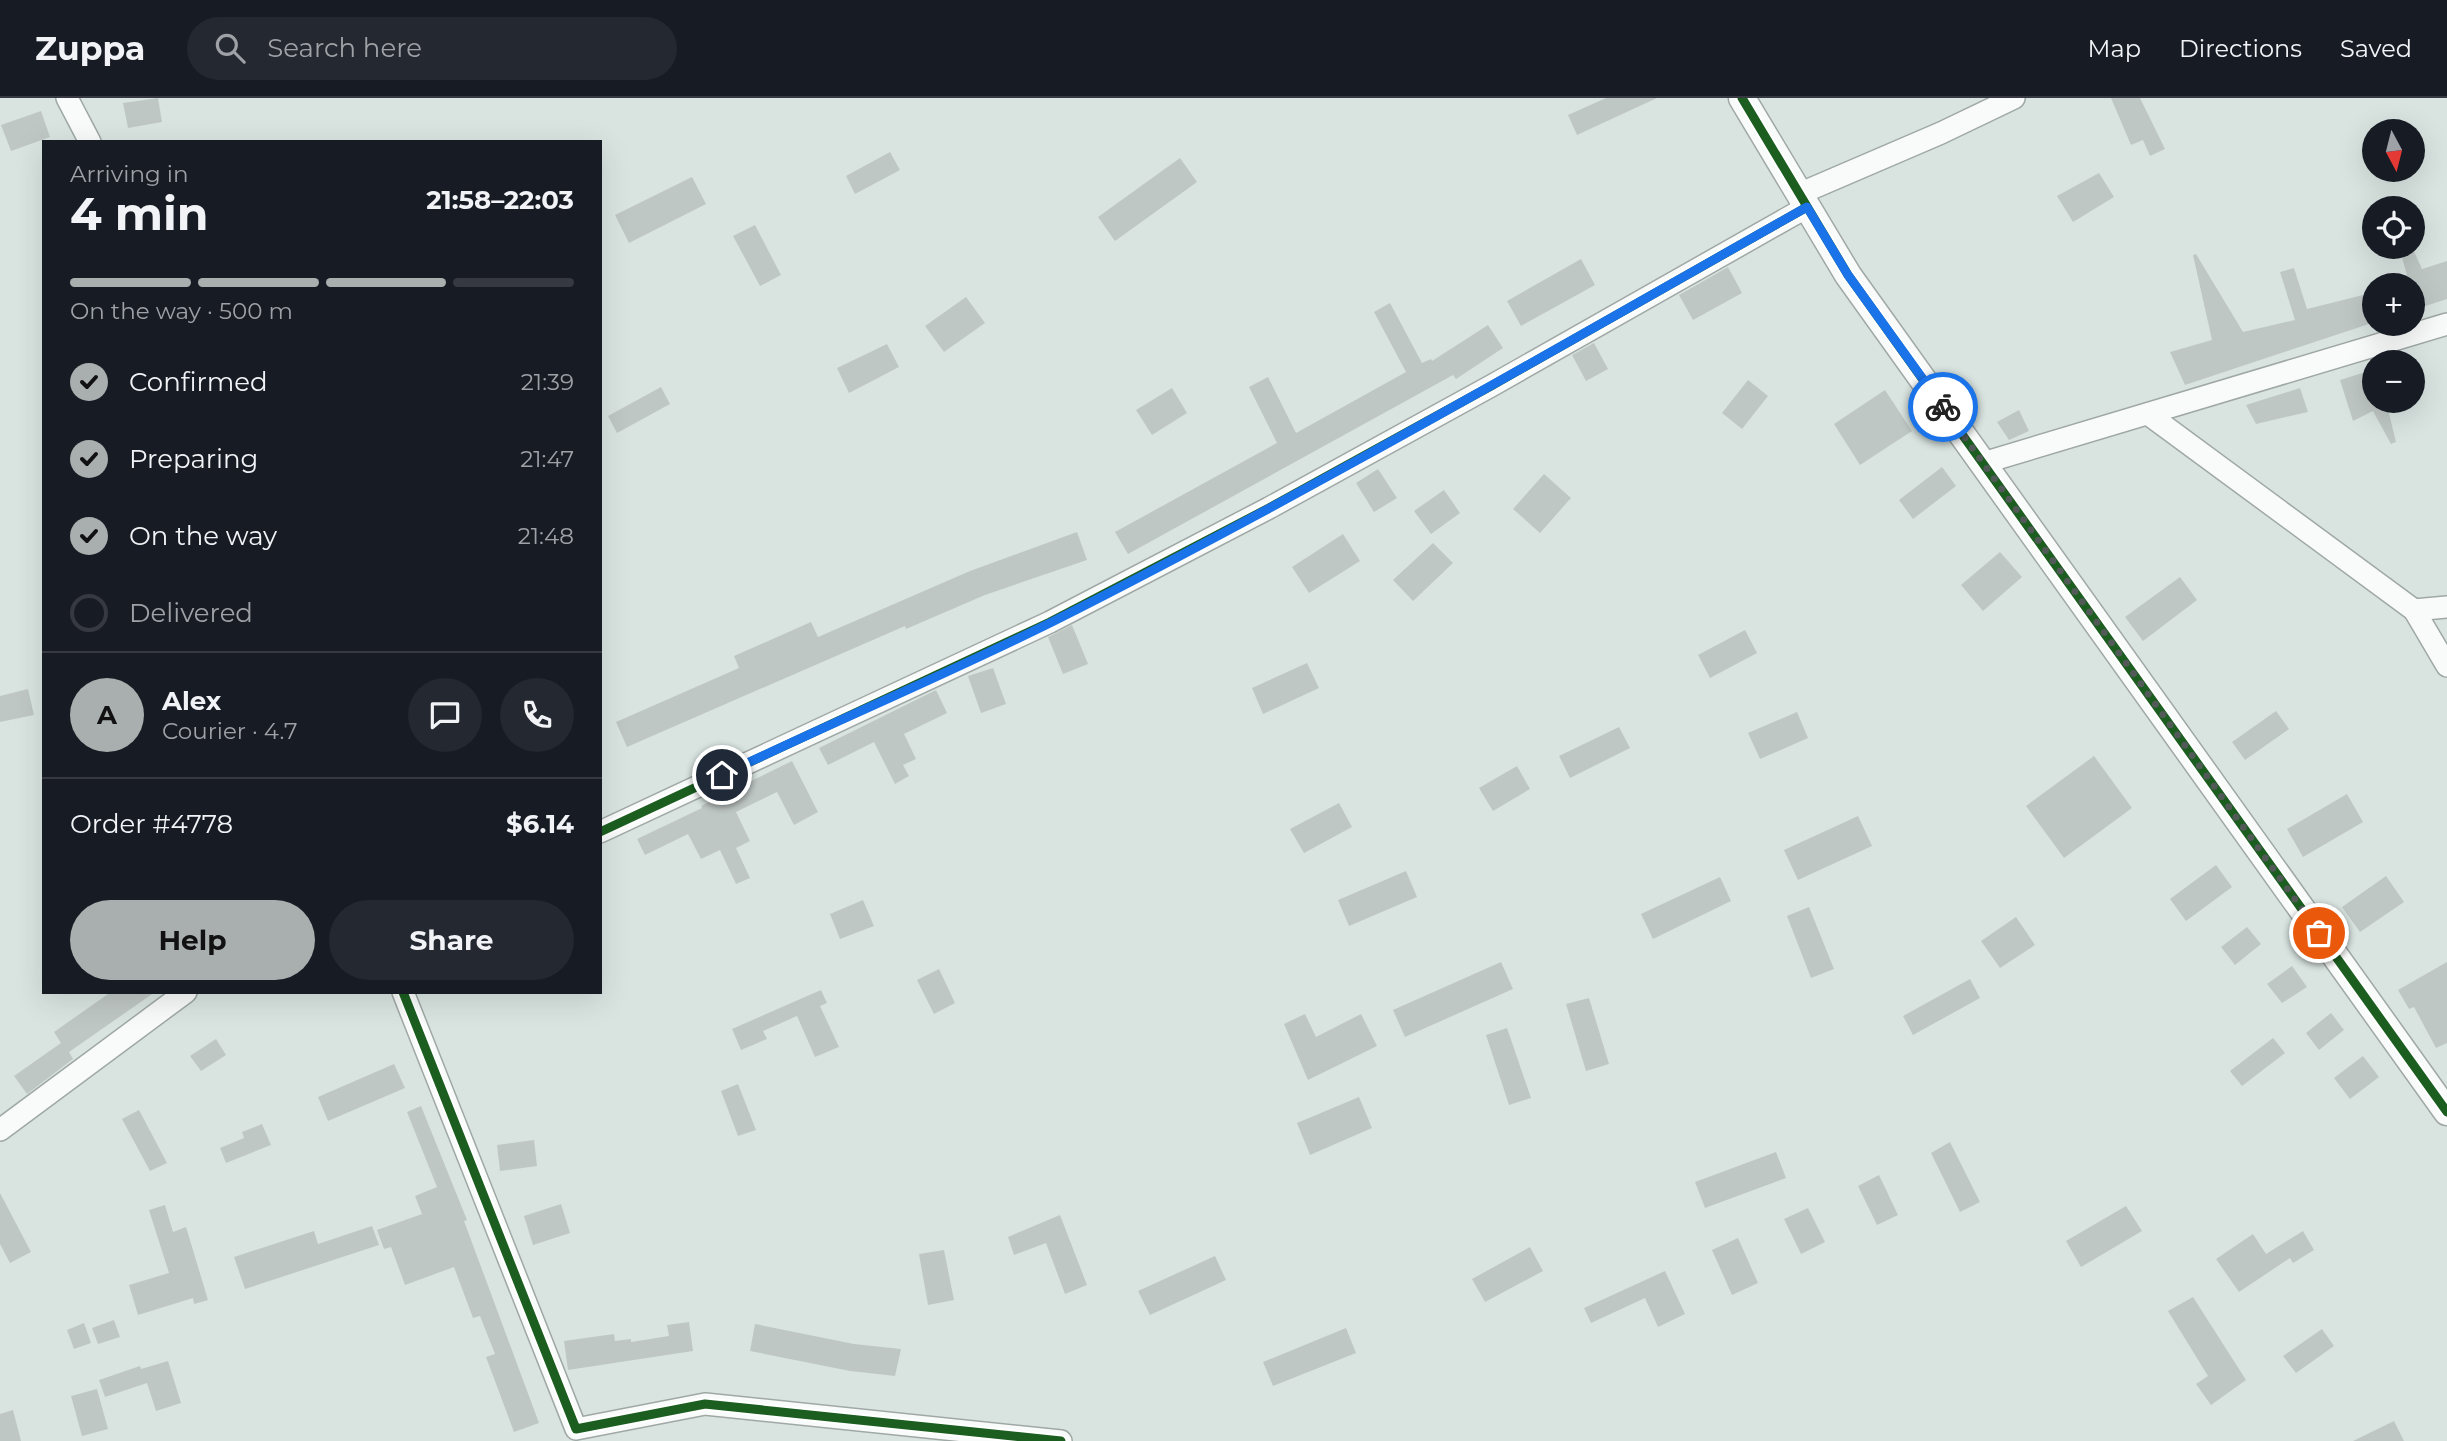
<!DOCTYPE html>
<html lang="en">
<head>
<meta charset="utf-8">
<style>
	:root { --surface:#171b24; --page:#242831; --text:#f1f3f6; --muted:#9ea1a6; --line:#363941; --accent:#a9aeae }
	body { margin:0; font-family:Montserrat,sans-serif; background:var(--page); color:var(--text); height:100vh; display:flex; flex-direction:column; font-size:26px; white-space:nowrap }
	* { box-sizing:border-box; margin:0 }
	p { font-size:23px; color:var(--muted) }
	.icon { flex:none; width:38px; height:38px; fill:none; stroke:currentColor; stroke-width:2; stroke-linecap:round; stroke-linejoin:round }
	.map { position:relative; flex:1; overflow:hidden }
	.details { position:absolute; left:42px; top:42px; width:560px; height:854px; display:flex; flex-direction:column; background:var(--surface); border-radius:0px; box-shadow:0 7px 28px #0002 }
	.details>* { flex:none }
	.needle { width:46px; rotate:173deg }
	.fabs { position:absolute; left:2362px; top:21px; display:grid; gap:14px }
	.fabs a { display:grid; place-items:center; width:63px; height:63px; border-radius:50%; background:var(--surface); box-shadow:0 7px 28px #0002; font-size:35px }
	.pin { position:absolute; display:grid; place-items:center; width:60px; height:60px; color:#fff; margin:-30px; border:4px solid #fff; border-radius:50%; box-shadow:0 2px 7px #0007 }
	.courier { position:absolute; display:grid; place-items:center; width:70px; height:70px; margin:-35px; border:5px solid #1a73e8; border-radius:50%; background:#fff; color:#222; box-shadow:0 2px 9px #0007 }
	.headline em { font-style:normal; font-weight:700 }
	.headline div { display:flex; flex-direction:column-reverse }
	.headline { display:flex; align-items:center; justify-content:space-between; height:119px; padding:0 28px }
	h1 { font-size:46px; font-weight:700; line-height:52px }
	.bar { display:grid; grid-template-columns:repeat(4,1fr); gap:10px 7px; align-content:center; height:84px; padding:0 28px }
	.bar i { height:9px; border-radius:5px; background:var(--line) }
	.bar .selected { background:var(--accent) }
	.bar p { grid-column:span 4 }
	.line { display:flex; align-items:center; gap:18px; padding:0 28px; border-top:2px solid var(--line) }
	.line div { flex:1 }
	.round { display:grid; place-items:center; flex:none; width:74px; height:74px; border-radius:37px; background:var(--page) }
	ol { padding:0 28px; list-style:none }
	li { display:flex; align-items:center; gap:21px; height:77px }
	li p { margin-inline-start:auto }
	li .icon { padding:7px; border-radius:50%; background:var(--accent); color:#111; stroke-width:4 }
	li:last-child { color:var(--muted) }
	li i { width:38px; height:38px; border:4px solid var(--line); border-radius:50% }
	.cta { display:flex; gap:14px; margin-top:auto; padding:14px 28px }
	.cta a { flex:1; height:80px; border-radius:42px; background:var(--accent); color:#111; font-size:28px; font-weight:700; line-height:80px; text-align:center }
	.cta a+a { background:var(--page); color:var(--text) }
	header { display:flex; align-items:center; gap:42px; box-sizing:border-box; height:98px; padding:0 35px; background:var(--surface); border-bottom:2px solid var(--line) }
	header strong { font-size:33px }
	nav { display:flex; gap:38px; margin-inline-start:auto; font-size:24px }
	.search { width:490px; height:63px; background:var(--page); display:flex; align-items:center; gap:18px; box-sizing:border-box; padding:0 24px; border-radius:38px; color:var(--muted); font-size:26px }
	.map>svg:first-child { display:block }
</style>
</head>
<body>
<header>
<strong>Zuppa</strong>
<div class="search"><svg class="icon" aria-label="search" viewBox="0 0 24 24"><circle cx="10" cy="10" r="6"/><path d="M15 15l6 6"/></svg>Search here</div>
<nav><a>Map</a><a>Directions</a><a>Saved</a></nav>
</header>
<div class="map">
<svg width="2447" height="1343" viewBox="0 0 2447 1343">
	<rect width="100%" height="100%" fill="#d9e4e1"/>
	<!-- building -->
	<g fill="#bfc7c5">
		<path d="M158 0 162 24 128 30 123 5Z"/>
		<path d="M1606 0H1657L1577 37 1568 17Z"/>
		<path d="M2111 0H2140L2165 51 2150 58 2143 42 2131 47Z"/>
		<path d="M41 13 50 39 11 53 1 27Z"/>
		<path d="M890 54 900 72 855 96 846 78Z"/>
		<path d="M1180 60 1197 84 1115 143 1098 119Z"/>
		<path d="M2099 75 2114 99 2073 124 2057 98Z"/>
		<path d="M692 79 706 106 629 145 615 117Z"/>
		<path d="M755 127 781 177 760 188 733 138Z"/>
		<path d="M2399 149H2412L2422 171 2447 163V201L2413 212V187H2384L2383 184 2407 177Z"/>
		<path d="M2196 156 2243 234 2295 222 2280 174 2294 170 2307 211 2375 194V224L2185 287 2170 254 2212 242 2193 157Z"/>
		<path d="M1581 161 1595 187 1521 228 1507 203Z"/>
		<path d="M1728 169 1742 195 1693 222 1679 197Z"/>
		<path d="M966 199 985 225 944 254 925 228Z"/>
		<path d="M1390 205 1422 265 1431 261 1432 263 1488 227 1503 250 1456 281 1453 277 1128 456 1115 434 1277 345 1249 289 1268 279 1296 335 1406 274 1374 214Z"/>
		<path d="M1594 245 1608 271 1586 283 1572 257Z"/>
		<path d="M887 246 899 269 849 295 837 270Z"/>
		<path d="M2375 271V303H2386L2396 344 2391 346 2373 313 2353 323 2340 282Z"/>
		<path d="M1748 282 1768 298 1742 331 1722 315Z"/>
		<path d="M661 289 670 306 617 335 608 318Z"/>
		<path d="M1172 290 1187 315 1152 337 1136 312Z"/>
		<path d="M2300 290 2308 314 2256 326 2246 307Z"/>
		<path d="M1885 292 1912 333 1860 367 1834 326Z"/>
		<path d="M2019 312 2029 333 2009 342 1997 324Z"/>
		<path d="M1942 369 1956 388 1913 421 1899 402Z"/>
		<path d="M1378 371 1397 400 1374 414 1356 385Z"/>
		<path d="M1544 376 1571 400 1540 435 1513 411Z"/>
		<path d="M1444 392 1460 415 1431 436 1414 413Z"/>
		<path d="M1077 434 1087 462 985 497 906 531 905 528 627 649 616 624 739 570 734 558 811 524 818 539 970 473Z"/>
		<path d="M1343 436 1360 463 1309 495 1292 469Z"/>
		<path d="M1433 445 1453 465 1413 503 1393 482Z"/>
		<path d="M2000 454 2022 479 1983 513 1961 487Z"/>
		<path d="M2180 479 2197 502 2143 543 2125 519Z"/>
		<path d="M1072 527 1088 566 1063 576 1048 539Z"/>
		<path d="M1745 532 1757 555 1710 580 1698 557Z"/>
		<path d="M1307 565 1319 590 1263 616 1252 590Z"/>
		<path d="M993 570 1006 606 981 615 968 578Z"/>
		<path d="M28 591 34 617 0 624V598Z"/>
		<path d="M936 592 947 615 904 636 916 661 903 667 909 678 895 686 874 644 828 667 819 650Z"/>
		<path d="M2276 613 2289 631 2245 662 2232 644Z"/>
		<path d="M1797 614 1808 640 1760 661 1748 635Z"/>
		<path d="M1619 629 1630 650 1570 680 1559 658Z"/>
		<path d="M2094 658 2132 710 2064 760 2026 708Z"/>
		<path d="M792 663 818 714 794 727 777 694 736 714 750 743 736 750 750 780 736 786 720 752 701 761 688 736 645 757 637 741 702 710 701 708Z"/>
		<path d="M1517 668 1530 691 1493 713 1479 690Z"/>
		<path d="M2347 696 2363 724 2303 759 2287 731Z"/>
		<path d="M1339 705 1352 729 1304 755 1290 731Z"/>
		<path d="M1858 718 1872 748 1798 782 1784 752Z"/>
		<path d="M2216 767 2232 789 2186 823 2170 801Z"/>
		<path d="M1406 773 1417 799 1349 828 1338 802Z"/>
		<path d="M2386 778 2404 804 2360 834 2342 809Z"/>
		<path d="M1720 779 1731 803 1653 841 1641 816Z"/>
		<path d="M863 802 874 828 840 841 830 816Z"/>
		<path d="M1809 809 1834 871 1811 880 1787 818Z"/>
		<path d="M2016 819 2035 847 2000 870 1981 843Z"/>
		<path d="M2247 829 2261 846 2235 867 2221 849Z"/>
		<path d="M1501 864 1513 891 1405 939 1393 912Z"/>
		<path d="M2447 864V945L2436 950 2414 909 2409 911 2398 892Z"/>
		<path d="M2292 868 2307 889 2282 905 2267 886Z"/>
		<path d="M939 871 955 905 934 916 917 882Z"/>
		<path d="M1970 881 1980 900 1913 937 1903 918Z"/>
		<path d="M821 892 827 905 820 908 839 949 815 959 797 918 763 933 767 941 741 952 732 931Z"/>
		<path d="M111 894H155L69 954 73 961 27 996 14 978 61 945 54 934Z"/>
		<path d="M1589 900 1609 966 1586 973 1566 906Z"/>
		<path d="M2331 915 2344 932 2319 952 2306 935Z"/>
		<path d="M1305 916 1316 939 1361 916 1377 948 1308 982 1284 926Z"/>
		<path d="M1507 930 1531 1000 1509 1007 1486 937Z"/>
		<path d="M2273 940 2285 955 2242 988 2230 973Z"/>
		<path d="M216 941 226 957 201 973 190 958Z"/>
		<path d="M2363 958 2379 979 2350 1001 2334 980Z"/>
		<path d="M394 966 405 990 328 1023 318 999Z"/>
		<path d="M738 986 756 1032 738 1038 721 993Z"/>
		<path d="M1359 999 1372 1030 1310 1057 1297 1025Z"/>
		<path d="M421 1008 467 1122 464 1123 539 1325 514 1334 486 1259 495 1256 480 1218 473 1220 454 1169 405 1187 391 1149 384 1151 377 1132 422 1116 415 1098 437 1089 407 1014Z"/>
		<path d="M139 1012 167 1065 150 1073 122 1021Z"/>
		<path d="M262 1026 271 1047 226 1065 220 1050 244 1040 242 1034Z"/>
		<path d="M534 1042 537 1068 500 1073 497 1047Z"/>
		<path d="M1950 1044 1980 1104 1960 1114 1931 1055Z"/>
		<path d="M1776 1054 1786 1080 1705 1110 1695 1084Z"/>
		<path d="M1879 1077 1898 1117 1877 1127 1858 1088Z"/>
		<path d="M0 1095 31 1154 10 1165 0 1146Z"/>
		<path d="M561 1106 570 1135 533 1147 524 1118Z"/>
		<path d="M165 1107 173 1134 186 1129 208 1202 194 1206 193 1200 138 1217 129 1187 169 1175 149 1112Z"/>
		<path d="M2126 1108 2142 1133 2081 1169 2066 1143Z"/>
		<path d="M1808 1110 1825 1144 1801 1156 1784 1121Z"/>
		<path d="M1060 1117 1087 1187 1065 1196 1046 1145 1014 1157 1008 1139Z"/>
		<path d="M372 1128 379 1147 245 1191 234 1159 314 1133 318 1146Z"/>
		<path d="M2303 1133 2314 1152 2293 1165 2290 1160 2239 1194 2216 1161 2253 1136 2266 1156Z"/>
		<path d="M1738 1140 1758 1185 1732 1197 1712 1152Z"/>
		<path d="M1530 1149 1543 1173 1485 1204 1472 1181Z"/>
		<path d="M944 1152 954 1202 928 1207 919 1156Z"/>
		<path d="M1215 1158 1226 1182 1150 1217 1138 1193Z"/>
		<path d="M1665 1173 1685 1216 1658 1229 1645 1200 1591 1225 1584 1210Z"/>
		<path d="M2193 1199 2246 1282 2211 1307 2196 1286 2208 1278 2168 1213Z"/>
		<path d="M114 1222 120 1239 98 1246 92 1230Z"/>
		<path d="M689 1224 693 1253 568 1272 564 1243 614 1236 615 1243 631 1241V1244L669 1238 667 1227Z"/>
		<path d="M84 1225 91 1245 74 1251 67 1232Z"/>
		<path d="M755 1226 854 1246 901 1251 895 1278 850 1273 750 1253Z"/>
		<path d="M1346 1230 1356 1255 1273 1288 1263 1264Z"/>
		<path d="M2322 1231 2334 1248 2296 1275 2283 1258Z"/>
		<path d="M168 1263 181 1305 156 1313 147 1285 105 1299 99 1282 140 1268 141 1271Z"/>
		<path d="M97 1291 108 1331 82 1338 71 1298Z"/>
		<path d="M13 1312 21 1343H0V1316Z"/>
		<path d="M2394 1323 2404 1343H2353Z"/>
	</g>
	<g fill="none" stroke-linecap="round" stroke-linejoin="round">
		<defs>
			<g id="minor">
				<path d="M67 0 90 44"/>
				<path d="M1799 96 1941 35 2014 0"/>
				<path d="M2148 316 2414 512 2447 568"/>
				<path d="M1983 365 2447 226"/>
				<path d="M2414 512 2447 509"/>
				<path d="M600 734 1050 524 1269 410 1491 288 1807 109"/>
				<path d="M403 894 576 1331 705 1306 1061 1343"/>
				<path d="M0 1032 186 894"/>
			</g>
			<path id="tertiary" d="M1742 0 1848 177 2447 1014"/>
		</defs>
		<!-- minor casing -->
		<use href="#minor" stroke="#9fa8a5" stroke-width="24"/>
		<!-- tertiary casing -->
		<use href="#tertiary" stroke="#9fa8a5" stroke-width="29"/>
		<!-- minor -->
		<use href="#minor" stroke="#f9fbfa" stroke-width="21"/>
		<!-- tertiary -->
		<use href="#tertiary" stroke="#f9fbfa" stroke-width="26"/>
		<defs>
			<g id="cycleway">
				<path d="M1742 0 1848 177 2447 1014"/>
				<path d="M600 734 1050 524 1269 410 1491 288 1807 109"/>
				<path d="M403 894 576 1331 705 1306 1061 1343"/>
			</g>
		</defs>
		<!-- cycleway casing -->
		<use href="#cycleway" stroke="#fff" stroke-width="13"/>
		<!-- cycleway -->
		<use href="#cycleway" stroke="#1b5e20" stroke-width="9"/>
	</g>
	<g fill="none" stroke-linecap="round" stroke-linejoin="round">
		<!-- done -->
		<path stroke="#515a57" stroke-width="7" stroke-dasharray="0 12.6" d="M1943 309 2319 835"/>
		<!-- route -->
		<path stroke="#1a73e8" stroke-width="9" d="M722 677C831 625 943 578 1052 524 1308 395 1557 250 1807 109L1848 177 1943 309"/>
	</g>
</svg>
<div class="fabs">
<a><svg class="needle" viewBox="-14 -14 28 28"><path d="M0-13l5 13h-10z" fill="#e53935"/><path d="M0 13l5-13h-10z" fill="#9ea1a6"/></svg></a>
<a><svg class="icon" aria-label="locate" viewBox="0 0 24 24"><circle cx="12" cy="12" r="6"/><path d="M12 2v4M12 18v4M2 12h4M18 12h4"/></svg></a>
<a>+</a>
<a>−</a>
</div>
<div class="pin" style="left:2319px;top:835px;background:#ea580c"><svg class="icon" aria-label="bag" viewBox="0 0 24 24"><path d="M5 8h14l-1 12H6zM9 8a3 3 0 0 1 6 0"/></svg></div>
<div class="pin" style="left:722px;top:677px;background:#1f2937"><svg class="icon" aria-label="home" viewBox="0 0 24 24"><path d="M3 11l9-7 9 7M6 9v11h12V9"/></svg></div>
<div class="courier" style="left:1943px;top:309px"><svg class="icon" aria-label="bike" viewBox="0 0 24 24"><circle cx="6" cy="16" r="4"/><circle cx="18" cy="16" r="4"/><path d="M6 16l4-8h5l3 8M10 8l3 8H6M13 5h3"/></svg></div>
<section class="details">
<div class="headline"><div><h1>4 min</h1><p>Arriving in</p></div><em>21:58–22:03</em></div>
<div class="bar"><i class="selected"></i><i class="selected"></i><i class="selected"></i><i></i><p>On the way · 500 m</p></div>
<ol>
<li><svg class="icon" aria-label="check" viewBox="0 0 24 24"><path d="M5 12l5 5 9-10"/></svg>Confirmed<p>21:39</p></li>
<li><svg class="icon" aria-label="check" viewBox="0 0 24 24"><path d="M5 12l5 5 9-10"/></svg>Preparing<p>21:47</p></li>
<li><svg class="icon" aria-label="check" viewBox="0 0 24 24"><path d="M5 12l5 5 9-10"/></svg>On the way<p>21:48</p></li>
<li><i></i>Delivered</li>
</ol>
<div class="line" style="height:126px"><b class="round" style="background:var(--accent);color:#111">A</b><div><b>Alex</b><p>Courier · 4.7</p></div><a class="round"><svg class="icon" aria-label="chat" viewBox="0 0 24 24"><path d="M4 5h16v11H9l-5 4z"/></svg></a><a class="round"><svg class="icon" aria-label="phone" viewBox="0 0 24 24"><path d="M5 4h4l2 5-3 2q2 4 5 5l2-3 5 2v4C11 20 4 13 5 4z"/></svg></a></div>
<div class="line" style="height:91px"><div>Order #4778</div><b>$6.14</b></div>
<div class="cta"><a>Help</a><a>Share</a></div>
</section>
</div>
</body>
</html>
